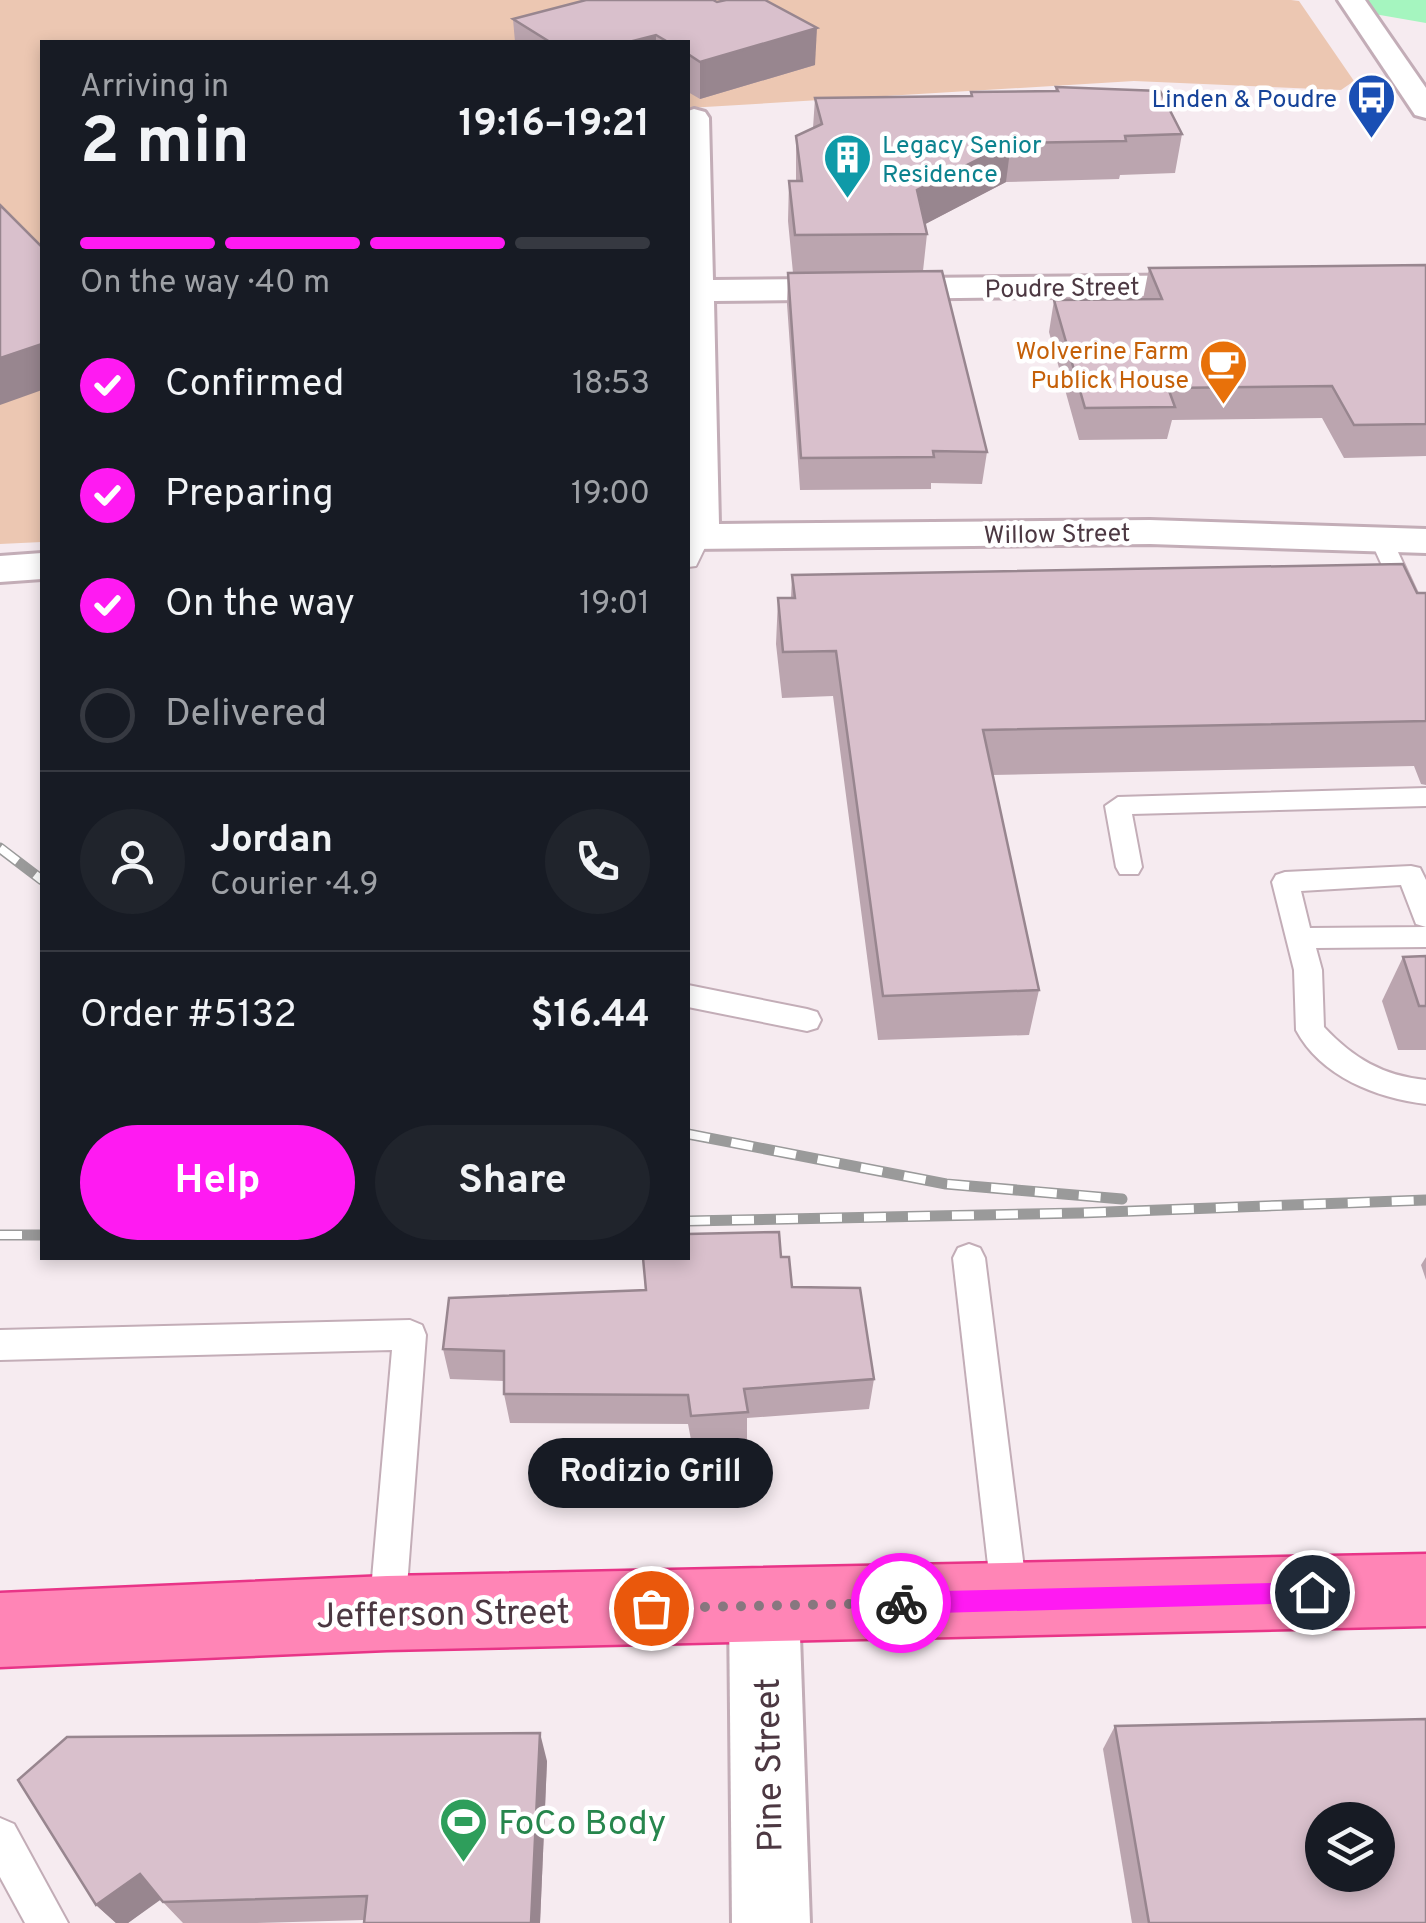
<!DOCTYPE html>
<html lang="en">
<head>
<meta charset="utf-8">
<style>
	:root { --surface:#171b24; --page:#20242c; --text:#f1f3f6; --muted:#9ea1a6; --line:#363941; --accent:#ff1af2 }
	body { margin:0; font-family:Overpass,sans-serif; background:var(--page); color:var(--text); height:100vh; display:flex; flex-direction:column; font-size:38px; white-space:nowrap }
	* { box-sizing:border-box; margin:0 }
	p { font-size:32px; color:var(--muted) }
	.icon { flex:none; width:55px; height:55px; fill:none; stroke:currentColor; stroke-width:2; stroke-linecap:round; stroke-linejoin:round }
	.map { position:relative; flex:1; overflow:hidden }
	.drawer { position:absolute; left:40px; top:40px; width:650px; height:1220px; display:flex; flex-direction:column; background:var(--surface); border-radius:0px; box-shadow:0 5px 15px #0003 }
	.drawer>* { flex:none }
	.buttons { position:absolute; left:1305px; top:1802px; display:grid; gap:20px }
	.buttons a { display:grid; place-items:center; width:90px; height:90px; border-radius:50%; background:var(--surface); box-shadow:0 5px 15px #0003; font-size:50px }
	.pin { position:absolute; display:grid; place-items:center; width:85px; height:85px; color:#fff; margin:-42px; border:5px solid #fff; border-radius:50%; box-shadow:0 2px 10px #0007 }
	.courier { position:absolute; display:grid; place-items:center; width:100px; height:100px; margin:-50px; border:8px solid #ff1af2; border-radius:50%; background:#fff; color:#222; box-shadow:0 2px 12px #0007 }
	.bubble { position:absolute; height:70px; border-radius:35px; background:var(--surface); box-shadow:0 5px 15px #0003; font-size:32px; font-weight:700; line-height:70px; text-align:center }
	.summary em { font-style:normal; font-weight:700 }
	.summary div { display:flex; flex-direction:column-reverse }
	.summary { display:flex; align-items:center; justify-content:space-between; height:170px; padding:0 40px }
	h1 { font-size:65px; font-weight:700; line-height:75px }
	.bar { display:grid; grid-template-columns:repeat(4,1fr); gap:15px 10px; align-content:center; height:120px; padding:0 40px }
	.bar i { height:12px; border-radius:8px; background:var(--line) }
	.bar .active { background:var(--accent) }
	.bar p { grid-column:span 4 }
	.line { display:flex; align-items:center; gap:25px; padding:0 40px; border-top:2px solid var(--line) }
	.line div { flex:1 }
	.round { display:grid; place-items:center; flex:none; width:105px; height:105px; border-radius:52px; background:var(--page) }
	ol { padding:0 40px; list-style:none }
	li { display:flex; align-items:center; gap:30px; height:110px }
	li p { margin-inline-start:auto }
	li .icon { padding:10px; border-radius:50%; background:var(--accent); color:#fff; stroke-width:4 }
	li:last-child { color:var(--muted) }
	li i { width:55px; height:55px; border:5px solid var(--line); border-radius:50% }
	.button { display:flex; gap:20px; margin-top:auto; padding:20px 40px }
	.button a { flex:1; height:115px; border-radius:60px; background:var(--accent); color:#fff; font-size:40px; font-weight:700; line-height:115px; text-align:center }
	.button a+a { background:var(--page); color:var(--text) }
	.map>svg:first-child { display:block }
</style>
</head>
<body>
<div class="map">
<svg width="1426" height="1923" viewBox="0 0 1426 1923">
	<rect width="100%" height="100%" fill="#f6ebf0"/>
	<!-- green -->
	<path fill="#ecc7b2" d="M0 0H1291L1299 1 1354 81 1341 90 1134 81 688 108V42H42V542L0 544Z"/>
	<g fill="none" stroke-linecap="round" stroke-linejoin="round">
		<!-- river -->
		<path fill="#a5f5bf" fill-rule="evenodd" d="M1350 0H1426V23L1357 11Z"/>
		<defs>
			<g id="service">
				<path d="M699 531 710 537 696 566 688 567V539Z"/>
				<path d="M1381 533 1392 539 1426 613V645L1415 638 1370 539Z"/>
				<path d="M1426 788V806L1132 814 1142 867 1138 874H1120L1116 867 1105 806 1118 797Z"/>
				<path d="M1411 866 1420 868 1426 880V947L1316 948 1322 970 1324 1027C1353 1058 1383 1076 1426 1080V1104C1377 1098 1321 1077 1296 1030L1294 970 1272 882 1276 875 1285 872ZM1401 885 1416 924 1426 927 1310 928 1301 891Z"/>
				<path d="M688 985 807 1009 817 1012 821 1020 817 1028 807 1031 688 1007Z"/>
				<path d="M969 1244 980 1248 985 1258 1028 1600 1023 1613 1010 1618 997 1613 992 1600 953 1258 958 1248Z"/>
				<path d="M410 1320 422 1325 426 1335 405 1613 400 1626 387 1631 374 1626 369 1613 392 1350 0 1360V1330Z"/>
				<path d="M0 1818 14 1824 68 1923H25L0 1877Z"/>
			</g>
			<g id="minor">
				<path d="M1338 0H1365L1426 88V118L1415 115Z"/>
				<path d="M694 109 705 112 709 118 713 280 1217 275 1229 278 1234 285 1229 292 1217 295 714 301 719 524 1150 520 1426 529V553L1150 544 688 549V111Z"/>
				<path d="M42 553V579L0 582V556Z"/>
				<path d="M764 1572 789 1582 799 1607 810 1923H732L729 1607 739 1582Z"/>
			</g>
			<path id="trunk" d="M1426 1554V1626L387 1650 0 1667V1593L387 1576Z"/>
		</defs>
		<!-- service casing -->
		<use href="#service" stroke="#c3adb7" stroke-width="4"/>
		<!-- minor casing -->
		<use href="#minor" stroke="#c3adb7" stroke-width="6"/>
		<!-- trunk casing -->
		<use href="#trunk" stroke="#e83487" stroke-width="5"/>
		<!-- service -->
		<use href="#service" fill="#fff" fill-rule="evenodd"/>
		<!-- minor -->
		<use href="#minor" fill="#fff" fill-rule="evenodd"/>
		<!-- trunk -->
		<use href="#trunk" fill="#ff85b6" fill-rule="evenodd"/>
		<defs>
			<g id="rail">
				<path d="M0 848 42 880"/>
				<path d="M688 1134 946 1184 1122 1199"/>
				<path d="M688 1221 1080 1213 1426 1200"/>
				<path d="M0 1235H42"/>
			</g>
		</defs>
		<!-- rail casing -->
		<use href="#rail" stroke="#9a9a9a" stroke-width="11"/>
		<!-- rail -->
		<use href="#rail" stroke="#fff" stroke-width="8" stroke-dasharray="22" stroke-linecap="butt"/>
	</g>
	<!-- wall -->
	<g fill="#bba5af">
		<path d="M586 0 815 65 700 99 688 92V42H515L513 19Z"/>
		<path d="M1056 87 1182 134 1175 173 1120 175 1119 179 1006 182 925 224 927 234 923 271 987 452 982 484 931 483V489L800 490 787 304 788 273H793L788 221 789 181H796V136L813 128 815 98 971 96 1055 91Z"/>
		<path d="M1426 265V456L1344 458 1322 418 1172 420 1167 439 1079 440 1049 332 1054 300 1143 299 1149 268Z"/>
		<path d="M792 575 1426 593V785L1421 784 1414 766 992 775 1039 990 1029 1035 878 1040 833 696 782 698 776 644 778 598H791Z"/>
		<path d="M1426 956V1050H1398L1382 1001 1403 957Z"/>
		<path d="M781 1257 792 1287 874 1379 869 1409 747 1418V1441L692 1445 688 1424 510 1423 504 1394V1381L450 1379 443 1349 645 1290 643 1258Z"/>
		<path d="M1426 1257V1280L1421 1265Z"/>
		<path d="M1115 1726 1426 1923H1132L1103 1749Z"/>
		<path d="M547 1761 540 1923H364V1920L257 1923H183L160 1899 128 1923H116L96 1905Z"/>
	</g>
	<!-- shaded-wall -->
	<g fill="#98868f">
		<path d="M817 28 815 65 700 99V62Z"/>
		<path d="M656 35V42H629Z"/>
		<path d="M1011 143 1006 182 914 230 917 190Z"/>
		<path d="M42 344V390L0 405V358Z"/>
		<path d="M540 1733 547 1761 540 1923H531Z"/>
		<path d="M140 1874 163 1898 128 1923H116L96 1905Z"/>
	</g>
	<!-- building -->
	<g fill="#d9c0cc" stroke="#98868f" stroke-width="2.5" fill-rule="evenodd">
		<path d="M586 0H713L717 2 726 0H765L817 28 700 62 688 54V42H668L656 35 629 42H550L513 19Z"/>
		<path d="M1056 87 1160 91 1182 134 1125 136 1126 141 1011 143 917 190 927 234 795 235 789 181H802L796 136 822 124 815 98 972 96 971 92 1058 91Z"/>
		<path d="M0 205 42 247V344L0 358Z"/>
		<path d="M1426 265V424L1354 425 1332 386 1168 388 1175 407 1085 408 1054 300 1162 299 1149 268Z"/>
		<path d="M942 271 987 452 933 451 934 457 801 458 788 273Z"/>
		<path d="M1403 564 1417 593H1426V721L983 730 1039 990 883 996 836 651 783 652 778 598H795L792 575Z"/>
		<path d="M1426 956V1006H1419L1403 957Z"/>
		<path d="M779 1232 781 1257H789L792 1287 860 1288 874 1379 744 1389 748 1412 691 1416 688 1395 504 1394V1351L443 1349 449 1298 646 1290 643 1258H688V1234Z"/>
		<path d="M1426 1719V1923H1149L1115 1726ZM1322 1820H1378V1875H1322Z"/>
		<path d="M540 1733 531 1923H364L367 1896 163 1902 140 1874 96 1905 18 1780 67 1737Z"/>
	</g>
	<!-- route -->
	<path fill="#ff1af2" d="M1312 1582 1320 1585 1323 1592 1320 1600 1312 1603 901 1614 893 1611 890 1603 893 1596 901 1592Z"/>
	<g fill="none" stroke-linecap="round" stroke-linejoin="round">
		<!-- done -->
		<path stroke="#88777f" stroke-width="10" stroke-dasharray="0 18" d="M651 1608 901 1603"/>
	</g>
	<!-- icons -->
	<defs>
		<symbol id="bus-pin" viewBox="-11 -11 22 30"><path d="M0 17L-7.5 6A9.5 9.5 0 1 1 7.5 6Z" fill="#1a4fb4" stroke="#fff"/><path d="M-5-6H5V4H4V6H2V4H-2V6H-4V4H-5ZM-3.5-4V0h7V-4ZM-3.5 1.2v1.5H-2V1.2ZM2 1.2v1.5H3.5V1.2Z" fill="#fff"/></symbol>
		<symbol id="building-pin" viewBox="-11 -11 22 30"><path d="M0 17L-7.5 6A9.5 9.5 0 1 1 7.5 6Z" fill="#0f9aa8" stroke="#fff"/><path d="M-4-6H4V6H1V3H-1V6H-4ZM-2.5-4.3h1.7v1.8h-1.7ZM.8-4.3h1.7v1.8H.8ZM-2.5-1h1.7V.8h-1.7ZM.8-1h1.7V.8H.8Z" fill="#fff"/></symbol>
		<symbol id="cafe-pin" viewBox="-11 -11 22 30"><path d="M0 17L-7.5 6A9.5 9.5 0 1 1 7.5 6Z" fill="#e8710a" stroke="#fff"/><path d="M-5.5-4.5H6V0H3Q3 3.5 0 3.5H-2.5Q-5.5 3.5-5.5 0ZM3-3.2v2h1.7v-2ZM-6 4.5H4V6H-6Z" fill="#fff"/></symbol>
		<symbol id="stadium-pin" viewBox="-11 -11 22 30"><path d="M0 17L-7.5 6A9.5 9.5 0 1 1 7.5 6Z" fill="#2e9e5b" stroke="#fff"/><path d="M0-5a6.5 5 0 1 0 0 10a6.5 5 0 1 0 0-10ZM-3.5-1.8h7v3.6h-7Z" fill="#fff"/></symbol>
	</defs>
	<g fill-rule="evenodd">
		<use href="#bus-pin" x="1344" y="70" width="55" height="75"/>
		<use href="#building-pin" x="820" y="130" width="55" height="75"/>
		<use href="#cafe-pin" x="1196" y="336" width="55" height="75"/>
		<use href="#stadium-pin" x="436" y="1794" width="55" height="75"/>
	</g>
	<g text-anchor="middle" stroke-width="9" stroke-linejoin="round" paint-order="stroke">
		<!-- far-transit labels -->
		<g font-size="25" fill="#164399" stroke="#fff" text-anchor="end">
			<text x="1337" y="107">Linden &amp; Poudre</text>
		</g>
		<!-- far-culture labels -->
		<g font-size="25" fill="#0d838f" stroke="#fff" text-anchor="start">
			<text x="882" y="153">Legacy Senior<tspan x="882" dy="29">Residence</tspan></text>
		</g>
		<!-- far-street labels -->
		<g font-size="25" fill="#4c3842" stroke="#fff">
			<text transform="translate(1062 287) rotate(-1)" y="9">Poudre Street</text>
			<text transform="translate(1057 533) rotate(-1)" y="9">Willow Street</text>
		</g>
		<!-- far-food labels -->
		<g font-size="25" fill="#c56008" stroke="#fff" text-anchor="end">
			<text x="1189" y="359">Wolverine Farm<tspan x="1189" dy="29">Publick House</tspan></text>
		</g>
		<!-- near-street labels -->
		<g font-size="35" fill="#4c3842" stroke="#fff">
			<text transform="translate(443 1613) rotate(-1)" y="12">Jefferson Street</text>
			<text transform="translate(768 1765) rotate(-91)" y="12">Pine Street</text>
		</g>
		<!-- near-leisure labels -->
		<g font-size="35" fill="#27864d" stroke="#fff" text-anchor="start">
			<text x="498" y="1834">FoCo Body</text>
		</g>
	</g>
</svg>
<div class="buttons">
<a><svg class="icon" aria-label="layers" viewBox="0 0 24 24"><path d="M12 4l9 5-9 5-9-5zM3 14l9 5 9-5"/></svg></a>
</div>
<div class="pin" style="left:651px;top:1608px;background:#ea580c"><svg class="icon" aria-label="bag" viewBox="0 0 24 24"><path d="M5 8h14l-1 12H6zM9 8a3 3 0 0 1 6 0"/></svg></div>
<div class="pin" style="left:1312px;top:1592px;background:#1f2937"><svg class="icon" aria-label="home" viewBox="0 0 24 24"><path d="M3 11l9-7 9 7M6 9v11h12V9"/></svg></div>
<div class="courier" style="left:901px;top:1603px"><svg class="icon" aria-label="bike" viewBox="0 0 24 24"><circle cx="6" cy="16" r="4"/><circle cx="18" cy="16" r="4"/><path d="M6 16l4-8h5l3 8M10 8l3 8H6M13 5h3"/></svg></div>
<div class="bubble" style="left:528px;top:1438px;width:245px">Rodizio Grill</div>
<section class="drawer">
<div class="summary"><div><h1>2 min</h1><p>Arriving in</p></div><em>19:16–19:21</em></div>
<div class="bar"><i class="active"></i><i class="active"></i><i class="active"></i><i></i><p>On the way · 40 m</p></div>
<ol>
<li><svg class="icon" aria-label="check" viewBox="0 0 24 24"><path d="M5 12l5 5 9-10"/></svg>Confirmed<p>18:53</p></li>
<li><svg class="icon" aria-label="check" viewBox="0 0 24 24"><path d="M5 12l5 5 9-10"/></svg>Preparing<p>19:00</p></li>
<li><svg class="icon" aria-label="check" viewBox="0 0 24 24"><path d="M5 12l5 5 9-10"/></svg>On the way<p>19:01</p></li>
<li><i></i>Delivered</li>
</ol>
<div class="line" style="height:180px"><a class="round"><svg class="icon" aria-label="person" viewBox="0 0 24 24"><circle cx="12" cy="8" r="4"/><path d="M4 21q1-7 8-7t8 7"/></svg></a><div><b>Jordan</b><p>Courier · 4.9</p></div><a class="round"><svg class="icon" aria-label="phone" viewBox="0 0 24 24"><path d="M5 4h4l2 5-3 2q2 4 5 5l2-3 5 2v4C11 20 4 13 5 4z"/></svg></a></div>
<div class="line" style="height:130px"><div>Order #5132</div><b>$16.44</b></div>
<div class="button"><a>Help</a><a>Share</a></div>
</section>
</div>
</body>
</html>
